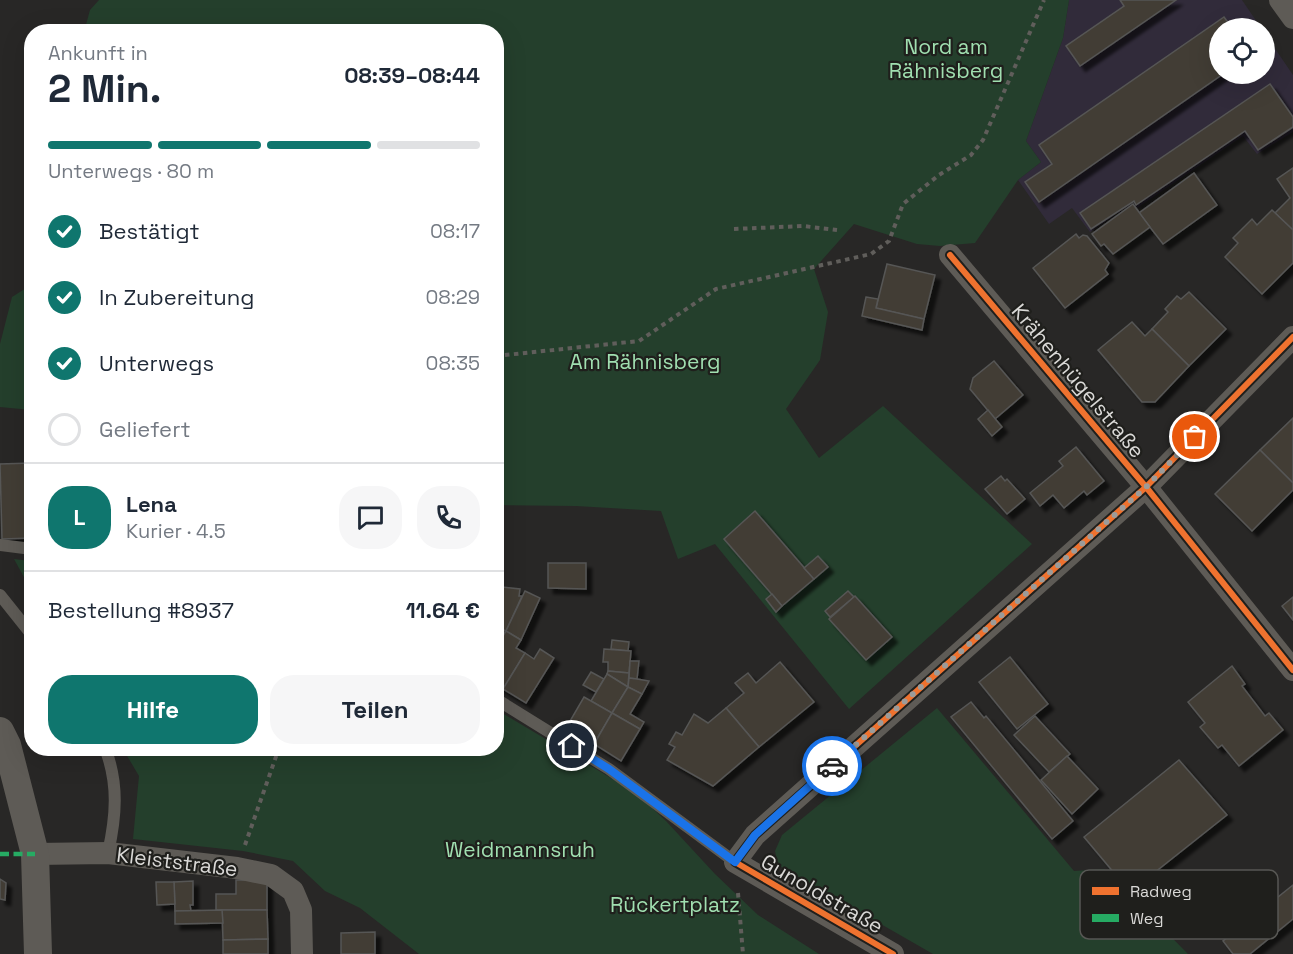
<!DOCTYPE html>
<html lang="de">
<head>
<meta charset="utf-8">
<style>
	:root { --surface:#fff; --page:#f6f6f7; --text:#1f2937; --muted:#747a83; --line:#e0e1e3; --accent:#0f766e }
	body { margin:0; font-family:"Space Grotesk",sans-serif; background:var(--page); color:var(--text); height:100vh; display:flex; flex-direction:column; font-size:22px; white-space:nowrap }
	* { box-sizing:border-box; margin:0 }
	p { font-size:20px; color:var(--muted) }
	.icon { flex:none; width:33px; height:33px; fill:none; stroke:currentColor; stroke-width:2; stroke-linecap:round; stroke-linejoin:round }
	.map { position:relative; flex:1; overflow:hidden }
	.drawer { position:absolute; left:24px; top:24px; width:480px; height:732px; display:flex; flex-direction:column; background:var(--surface); border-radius:24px; box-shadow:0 6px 24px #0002 }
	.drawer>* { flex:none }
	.tools { position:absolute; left:1209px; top:18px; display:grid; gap:12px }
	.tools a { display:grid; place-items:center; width:66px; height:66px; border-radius:50%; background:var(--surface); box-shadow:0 6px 24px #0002; font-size:30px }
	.pin { position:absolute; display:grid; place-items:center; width:51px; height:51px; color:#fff; margin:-26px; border:3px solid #fff; border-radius:50%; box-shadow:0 2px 6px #0007 }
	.courier { position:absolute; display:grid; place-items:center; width:60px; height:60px; margin:-30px; border:4px solid #1a73e8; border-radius:50%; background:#fff; color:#222; box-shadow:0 2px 8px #0007 }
	.head em { font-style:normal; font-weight:600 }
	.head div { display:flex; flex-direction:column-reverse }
	.head { display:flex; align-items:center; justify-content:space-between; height:102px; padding:0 24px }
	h1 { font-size:39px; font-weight:600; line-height:45px }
	.bar { display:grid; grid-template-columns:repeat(4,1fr); gap:9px 6px; align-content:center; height:72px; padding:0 24px }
	.bar i { height:8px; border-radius:4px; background:var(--line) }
	.bar .on { background:var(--accent) }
	.bar p { grid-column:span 4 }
	.line { display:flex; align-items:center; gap:15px; padding:0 24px; border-top:2px solid var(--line) }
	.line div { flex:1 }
	.round { display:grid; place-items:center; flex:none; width:63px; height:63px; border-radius:24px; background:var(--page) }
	ol { padding:0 24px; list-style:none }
	li { display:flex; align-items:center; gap:18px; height:66px }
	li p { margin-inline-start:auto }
	li .icon { padding:6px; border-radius:50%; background:var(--accent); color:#fff; stroke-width:4 }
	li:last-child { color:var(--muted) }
	li i { width:33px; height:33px; border:3px solid var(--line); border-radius:50% }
	.primary-button { display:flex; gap:12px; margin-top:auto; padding:12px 24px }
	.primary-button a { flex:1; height:69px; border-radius:24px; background:var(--accent); color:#fff; font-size:24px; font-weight:600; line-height:69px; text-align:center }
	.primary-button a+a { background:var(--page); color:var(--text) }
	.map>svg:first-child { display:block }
</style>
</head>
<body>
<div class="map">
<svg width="1293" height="954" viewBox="0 0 1293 954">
	<defs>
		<filter id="shadow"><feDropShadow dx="5.5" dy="5.5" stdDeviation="1.5" flood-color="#0009"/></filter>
	</defs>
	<rect width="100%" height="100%" fill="#282726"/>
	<!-- industrial -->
	<path fill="#312b3a" d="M1069 0H1242L1261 28H1220V74H1264L1265 34 1293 75V132L1257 154 1243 136 1137 208 1133 203 1090 232 1072 208 1049 224 1018 180 1041 162 1026 141 1063 38Z"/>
	<!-- green -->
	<g fill="#243f2c">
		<path d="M99 0H1069L1063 38 1026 141 1041 162 1018 180 975 243 940 246 917 244 854 224 814 269 828 312 820 360 786 409 819 458 883 406 1032 544 849 709 715 544 678 559 661 511 576 506 497 505 496 32H84L90 10Z"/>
		<path d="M31 285V410L0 407V344L12 297Z"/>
		<path d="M14 559 31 561V590Z"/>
		<path d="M937 708 1074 871 1104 869 1188 954H933L778 865 775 851 782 835Z"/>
		<path d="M497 710 636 793 666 821 715 874 758 915 819 954H419L360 908 325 891 293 861 243 851 133 839 139 776 123 749 496 748Z"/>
	</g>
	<!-- building -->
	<g fill="#423d36" stroke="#565655" stroke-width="1.5" filter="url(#shadow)">
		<path d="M1120 0H1176L1080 66 1066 46 1124 6Z"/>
		<path d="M1224 17 1232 28H1220V74H1223L1039 202 1025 182 1052 164 1039 145Z"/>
		<path d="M1270 84 1293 117V127L1258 150 1245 131 1136 205 1134 201 1091 229 1080 213Z"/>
		<path d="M1293 168V230L1275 213 1290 198 1277 179Z"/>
		<path d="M1194 173 1217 205 1163 244 1139 213Z"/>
		<path d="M1133 204 1150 227 1113 254 1104 244 1101 246 1092 234Z"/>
		<path d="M1272 210 1293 230V263L1262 294 1225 257 1238 243 1233 238 1252 219 1257 225Z"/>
		<path d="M1076 234 1079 238 1083 235 1087 236 1109 263 1105 270 1108 274 1065 308 1033 268Z"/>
		<path d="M887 264 935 275 924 319 876 308Z"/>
		<path d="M1189 292 1226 329 1189 366 1152 329 1168 312 1165 309 1177 296 1181 299Z"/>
		<path d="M866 297 878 299 876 308 924 319 922 330 862 316Z"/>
		<path d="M1132 322 1145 336 1152 329 1189 366 1155 402H1142L1098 350Z"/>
		<path d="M994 361 1023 395 995 419 970 389 973 378Z"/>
		<path d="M988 410 1002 427 992 436 978 419Z"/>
		<path d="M1293 418V483L1260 450Z"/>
		<path d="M1076 447 1104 481 1087 495 1084 491 1064 508 1053 495 1040 506 1030 493 1063 466 1059 461Z"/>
		<path d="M1260 450 1293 483V490L1252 531 1215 494Z"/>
		<path d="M32 463V538L2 539 0 464Z"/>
		<path d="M1001 476 1005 481 1007 479 1025 499 1007 514 985 489Z"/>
		<path d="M755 511 814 579 782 606 724 539Z"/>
		<path d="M818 556 828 567 814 579 804 568Z"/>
		<path d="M548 563H586V589L548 588Z"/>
		<path d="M502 587 520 589 519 596H522L506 631 496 627V594L501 595Z"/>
		<path d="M525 591 540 598 521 640 506 631Z"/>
		<path d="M848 591 854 597 830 617 825 611Z"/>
		<path d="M772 594 782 606 776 612 766 599Z"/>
		<path d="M855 596 892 637 866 660 829 619Z"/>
		<path d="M1293 597V620L1282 606Z"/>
		<path d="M496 627 506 631 496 647Z"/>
		<path d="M506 631 521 640 516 648 525 653 503 689 496 685V647Z"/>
		<path d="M612 640 629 642 628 651 611 649Z"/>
		<path d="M540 649 554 658 526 703 503 689 525 653 534 659Z"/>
		<path d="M604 649 631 651 629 673 608 671V662H603Z"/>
		<path d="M1010 657 1048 704 1017 729 979 682Z"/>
		<path d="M630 661H639L637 679 629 678Z"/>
		<path d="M780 662 814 702 759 747 726 708 744 693 735 683 748 673 756 683Z"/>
		<path d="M1232 666 1245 684 1242 686 1265 716 1269 713 1283 730 1239 766 1222 745 1218 748 1200 727 1205 723 1188 702Z"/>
		<path d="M608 671 629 673 628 687 607 674Z"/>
		<path d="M591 672 604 679 596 692 583 685Z"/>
		<path d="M607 674 628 687 612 713 591 701Z"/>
		<path d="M629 678 637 679 649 681 642 694 628 687Z"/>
		<path d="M628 687 642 694 630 714 644 722 640 729 612 713Z"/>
		<path d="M584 697 612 713 594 744 566 728Z"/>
		<path d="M971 702 984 718 986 716 1073 821 1052 839 951 717Z"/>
		<path d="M726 708 759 747 713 786 667 760 675 747 669 744 676 732 682 735 694 714 708 723Z"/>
		<path d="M612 713 640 729 621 761 594 744Z"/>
		<path d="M1035 716 1070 754 1049 772 1014 735Z"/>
		<path d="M1067 756 1098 789 1072 814 1041 780Z"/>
		<path d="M1179 760 1227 815 1130 892 1084 837Z"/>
		<path d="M0 879 6 883 5 900 0 899Z"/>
		<path d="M236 880H267V910H216V894H236Z"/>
		<path d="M193 881V905H190L191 911H175L174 882Z"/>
		<path d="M156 882H174L175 904 157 905Z"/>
		<path d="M1293 885V919L1250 954H1233L1223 941Z"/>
		<path d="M222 910H267L268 939 223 940Z"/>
		<path d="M222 910 223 923 175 924V911Z"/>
		<path d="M375 932V954H341V933Z"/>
		<path d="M268 939V954H223V940Z"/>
	</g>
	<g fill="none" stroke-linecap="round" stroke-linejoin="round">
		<!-- path -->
		<g stroke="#605e5b" stroke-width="4" stroke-dasharray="4.5 4.5" stroke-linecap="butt">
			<path d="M734 229 803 226 837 230"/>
			<path d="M496 356 639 341 716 289 871 254 889 241 903 204 939 175 971 155 983 140 1044 0"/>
			<path d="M245 845 279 748"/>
			<path d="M738 893 743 954"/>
		</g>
		<!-- service -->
		<g stroke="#5e5b56" stroke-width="12">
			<path d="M0 545 32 549"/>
			<path d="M0 595 32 635"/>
			<path d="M496 699 609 769 735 862"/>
			<path d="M105 748C119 784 116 817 108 853"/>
		</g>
		<!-- minor -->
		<g stroke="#5e5b56" stroke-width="22">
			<path d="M1280 0 1293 18"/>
			<path d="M950 255 1146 487 1293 670"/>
			<path d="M35 854 108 853 237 868 271 875 293 891 301 910 302 954"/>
			<path d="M893 954 735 862 755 835 1146 487 1293 337"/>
		</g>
		<!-- tertiary -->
		<path stroke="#5e5b56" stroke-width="28" d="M0 731 7 745 35 854 38 954"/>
		<!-- quiet -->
		<path stroke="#26ab63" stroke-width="4.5" stroke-dasharray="9 4.5" stroke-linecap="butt" d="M0 854H35"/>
		<defs>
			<g id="cycleway">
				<path d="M950 255 1146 487 1293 670"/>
				<path d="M893 954 735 862 755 835 1146 487 1293 337"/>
			</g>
		</defs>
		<!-- cycleway casing -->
		<use href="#cycleway" stroke="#1f1f1c" stroke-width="10"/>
		<!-- cycleway -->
		<use href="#cycleway" stroke="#ef722f" stroke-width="6"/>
	</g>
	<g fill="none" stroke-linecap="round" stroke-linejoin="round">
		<!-- done -->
		<path stroke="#9c9b99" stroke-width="6" stroke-dasharray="0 10.8" d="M832 766 1146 487 1195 437"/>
		<!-- route -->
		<path stroke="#1a73e8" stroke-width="8" d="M572 746 609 769 735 862 755 835 832 766"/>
	</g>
	<g text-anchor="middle" stroke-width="4.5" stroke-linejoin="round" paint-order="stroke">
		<!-- park labels -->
		<g font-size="21" fill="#a0dfb0" stroke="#1f1f1c">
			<text x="946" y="54">Nord am<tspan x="946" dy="24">Rähnisberg</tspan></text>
			<text x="645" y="369">Am Rähnisberg</text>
			<text x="520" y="857">Weidmannsruh</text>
			<text x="675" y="912">Rückertplatz</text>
		</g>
		<!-- street labels -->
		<g font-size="21" fill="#dad9d7" stroke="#1f1f1c">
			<text transform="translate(1078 381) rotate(50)" y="7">Krähenhügelstraße</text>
			<text transform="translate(177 862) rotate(7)" y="7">Kleiststraße</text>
			<text transform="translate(822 894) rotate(30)" y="7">Gunoldstraße</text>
		</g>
	</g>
	<!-- legend -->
	<rect x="1080" y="870" width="198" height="69" rx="9" fill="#1f1f1c" stroke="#575754" stroke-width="1.5"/>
	<rect x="1092" y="887" width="27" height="8" fill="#ef722f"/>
	<rect x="1092" y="914" width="27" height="8" fill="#26ab63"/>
	<g font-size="16" fill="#dad9d7">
		<text x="1130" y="897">Radweg</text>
		<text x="1130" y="924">Weg</text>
	</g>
</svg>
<div class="tools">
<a><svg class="icon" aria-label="locate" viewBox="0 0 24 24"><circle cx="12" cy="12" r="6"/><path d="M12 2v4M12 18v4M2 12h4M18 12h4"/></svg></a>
</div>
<div class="pin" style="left:1195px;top:437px;background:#ea580c"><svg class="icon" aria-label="bag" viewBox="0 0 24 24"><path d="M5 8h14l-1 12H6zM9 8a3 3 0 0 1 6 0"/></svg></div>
<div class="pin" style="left:572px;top:746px;background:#1f2937"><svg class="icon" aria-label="home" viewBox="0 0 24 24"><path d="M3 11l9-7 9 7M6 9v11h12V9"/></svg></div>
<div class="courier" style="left:832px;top:766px"><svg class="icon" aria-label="car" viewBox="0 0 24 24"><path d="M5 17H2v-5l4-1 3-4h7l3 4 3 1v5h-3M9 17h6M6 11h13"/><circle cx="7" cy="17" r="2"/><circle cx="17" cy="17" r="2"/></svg></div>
<section class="drawer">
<div class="head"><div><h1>2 Min.</h1><p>Ankunft in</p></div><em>08:39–08:44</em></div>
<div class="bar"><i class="on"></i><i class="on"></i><i class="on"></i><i></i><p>Unterwegs · 80 m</p></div>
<ol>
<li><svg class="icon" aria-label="check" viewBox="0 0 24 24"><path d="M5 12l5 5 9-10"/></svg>Bestätigt<p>08:17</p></li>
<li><svg class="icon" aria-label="check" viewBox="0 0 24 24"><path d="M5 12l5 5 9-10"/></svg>In Zubereitung<p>08:29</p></li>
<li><svg class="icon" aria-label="check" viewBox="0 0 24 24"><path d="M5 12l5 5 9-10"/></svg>Unterwegs<p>08:35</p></li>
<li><i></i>Geliefert</li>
</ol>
<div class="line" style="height:108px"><b class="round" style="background:var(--accent);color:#fff">L</b><div><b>Lena</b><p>Kurier · 4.5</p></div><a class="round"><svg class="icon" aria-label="chat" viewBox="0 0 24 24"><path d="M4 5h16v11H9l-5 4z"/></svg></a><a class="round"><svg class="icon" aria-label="phone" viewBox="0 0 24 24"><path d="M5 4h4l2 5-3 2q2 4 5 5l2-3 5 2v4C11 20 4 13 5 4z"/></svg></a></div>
<div class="line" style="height:78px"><div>Bestellung #8937</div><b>11.64 €</b></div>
<div class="primary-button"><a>Hilfe</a><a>Teilen</a></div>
</section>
</div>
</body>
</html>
